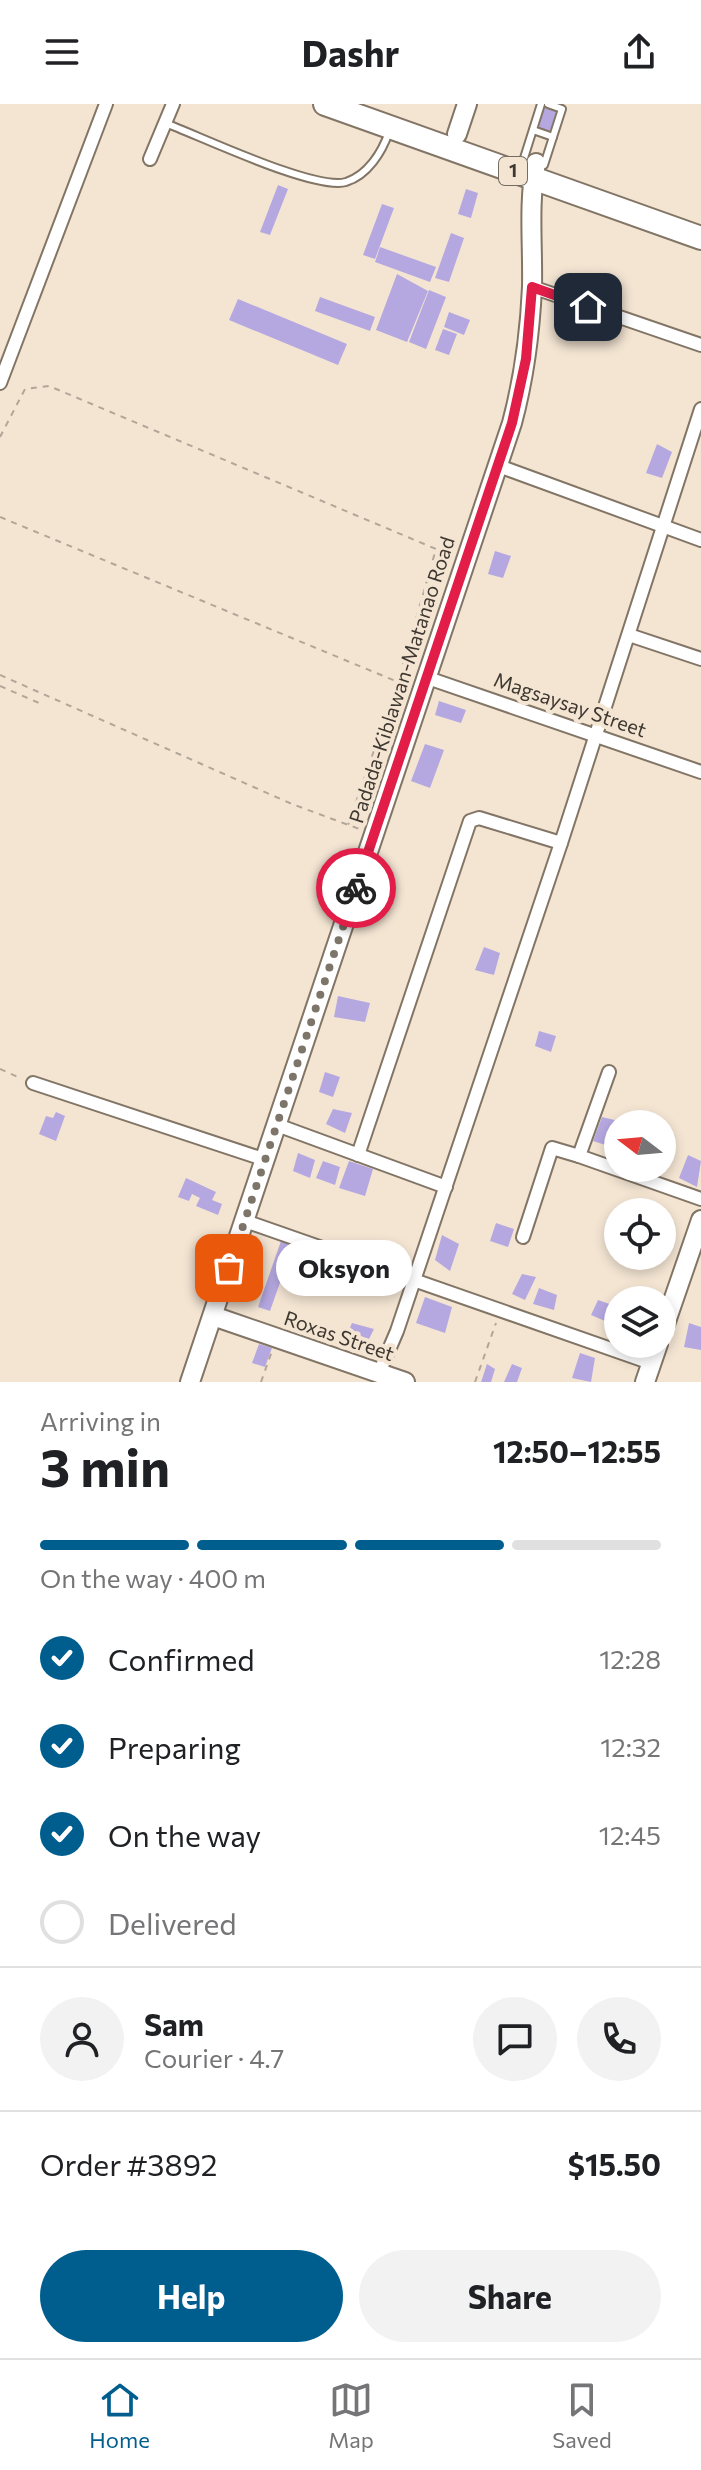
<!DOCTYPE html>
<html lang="en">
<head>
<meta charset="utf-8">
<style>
	:root { --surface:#fff; --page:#f2f2f2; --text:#202124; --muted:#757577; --line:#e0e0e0; --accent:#005e8f }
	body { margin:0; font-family:Commissioner,sans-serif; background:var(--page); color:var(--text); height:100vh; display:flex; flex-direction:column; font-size:30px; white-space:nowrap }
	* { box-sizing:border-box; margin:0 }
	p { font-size:26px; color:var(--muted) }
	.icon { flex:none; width:44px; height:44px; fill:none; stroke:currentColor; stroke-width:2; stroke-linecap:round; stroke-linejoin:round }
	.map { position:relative; height:1278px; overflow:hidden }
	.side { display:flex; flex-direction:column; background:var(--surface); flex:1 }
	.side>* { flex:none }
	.needle { width:52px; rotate:286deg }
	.fabs { position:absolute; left:604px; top:1006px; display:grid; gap:16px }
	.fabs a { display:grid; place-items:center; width:72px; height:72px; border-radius:50%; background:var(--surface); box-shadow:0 4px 12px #0003; font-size:40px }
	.pin { position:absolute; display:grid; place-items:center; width:68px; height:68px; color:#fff; margin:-34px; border-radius:16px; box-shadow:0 4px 12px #0006 }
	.courier { position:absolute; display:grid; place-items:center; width:80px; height:80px; margin:-40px; border:6px solid #e11d48; border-radius:50%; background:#fff; color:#222; box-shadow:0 2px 10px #0007 }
	.bubble { position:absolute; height:56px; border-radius:28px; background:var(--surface); box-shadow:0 4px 12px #0003; font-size:26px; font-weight:700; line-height:56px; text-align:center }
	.summary em { font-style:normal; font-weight:700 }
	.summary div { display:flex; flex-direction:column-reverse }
	.summary { display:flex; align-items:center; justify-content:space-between; height:136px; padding:0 40px }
	h1 { font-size:52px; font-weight:700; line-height:60px }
	.bar { display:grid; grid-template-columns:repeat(4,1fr); gap:12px 8px; align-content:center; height:96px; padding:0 40px }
	.bar i { height:10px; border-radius:6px; background:var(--line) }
	.bar .active { background:var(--accent) }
	.bar p { grid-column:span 4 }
	.line { display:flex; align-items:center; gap:20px; padding:0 40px; border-top:2px solid var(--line) }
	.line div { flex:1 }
	.round { display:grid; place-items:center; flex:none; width:84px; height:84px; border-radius:42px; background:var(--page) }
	ol { padding:0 40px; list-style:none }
	li { display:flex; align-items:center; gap:24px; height:88px }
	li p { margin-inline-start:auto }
	li .icon { padding:8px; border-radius:50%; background:var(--accent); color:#fff; stroke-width:4 }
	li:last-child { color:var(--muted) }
	li i { width:44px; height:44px; border:4px solid var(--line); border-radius:50% }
	.action { display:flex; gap:16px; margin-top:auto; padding:16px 40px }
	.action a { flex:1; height:92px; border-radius:48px; background:var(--accent); color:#fff; font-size:32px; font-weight:700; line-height:92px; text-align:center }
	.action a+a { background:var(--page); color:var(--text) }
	header { display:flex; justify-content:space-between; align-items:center; height:104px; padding:0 40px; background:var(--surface); font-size:36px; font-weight:700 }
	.tabs { display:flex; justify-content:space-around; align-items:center; height:112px; border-top:2px solid var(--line); background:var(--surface); font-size:22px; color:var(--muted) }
	.tabs a { display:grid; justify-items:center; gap:4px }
	.tabs .active { color:var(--accent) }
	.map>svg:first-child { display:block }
</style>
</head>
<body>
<header><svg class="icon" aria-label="menu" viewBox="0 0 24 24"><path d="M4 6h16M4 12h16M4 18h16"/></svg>Dashr<svg class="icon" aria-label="share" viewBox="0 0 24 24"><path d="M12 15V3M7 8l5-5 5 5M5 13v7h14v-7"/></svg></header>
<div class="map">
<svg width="701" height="1278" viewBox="0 0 701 1278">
	<rect width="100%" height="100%" fill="#f4e5d3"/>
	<!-- building -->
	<g fill="#b5a8e0">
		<path d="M545 2 557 6 550 27 538 24Z"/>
		<path d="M278 81 288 85 270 131 260 128Z"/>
		<path d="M466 85 478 89 471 114 458 110Z"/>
		<path d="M382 100 394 104 375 155 363 151Z"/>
		<path d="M451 129 464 134 449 178 435 174Z"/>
		<path d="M380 143 436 163 430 178 375 158Z"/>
		<path d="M397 170 428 187 407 238 376 226Z"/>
		<path d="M429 186 446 193 426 245 409 238Z"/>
		<path d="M320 193 375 213 370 227 315 207Z"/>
		<path d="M238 195 347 240 338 261 229 216Z"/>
		<path d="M449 208 470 216 464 231 444 223Z"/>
		<path d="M443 225 457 230 449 251 435 246Z"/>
		<path d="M657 340 672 348 662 374 646 369Z"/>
		<path d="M495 447 511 452 503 474 488 470Z"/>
		<path d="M439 597 466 606 461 619 435 611Z"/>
		<path d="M425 640 444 646 430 684 411 677Z"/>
		<path d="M484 843 500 849 494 871 475 866Z"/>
		<path d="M338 892 370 899 365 918 334 913Z"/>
		<path d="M539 927 556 932 551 948 535 942Z"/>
		<path d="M325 968 340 973 333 993 319 988Z"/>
		<path d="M333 1005 352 1009 345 1029 326 1020Z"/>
		<path d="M56 1008 65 1012 56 1037 39 1030 46 1012 53 1014Z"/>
		<path d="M602 1013 627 1019 618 1020 615 1044 593 1037Z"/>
		<path d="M298 1049 315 1056 310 1074 293 1067Z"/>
		<path d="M688 1051 701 1057 697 1083 679 1074Z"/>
		<path d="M323 1057 340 1063 335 1081 316 1074Z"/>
		<path d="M349 1057 373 1065 365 1092 339 1084Z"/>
		<path d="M186 1074 216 1088 212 1096 222 1100 218 1111 196 1102 200 1094 192 1090 189 1097 178 1093Z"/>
		<path d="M496 1119 514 1125 508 1143 490 1137Z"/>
		<path d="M442 1131 459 1140 450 1167 435 1156Z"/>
		<path d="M281 1137 293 1142 270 1207 258 1203Z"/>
		<path d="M522 1170 536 1173 525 1196 512 1190Z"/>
		<path d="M539 1184 557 1191 554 1206 533 1200Z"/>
		<path d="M425 1193 452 1203 445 1229 416 1219Z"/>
		<path d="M598 1196 618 1203 612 1220 591 1211Z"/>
		<path d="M352 1219 374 1225 366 1241 346 1233Z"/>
		<path d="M689 1219 701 1223V1246L684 1243Z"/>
		<path d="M259 1240 272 1244 265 1263 252 1259Z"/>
		<path d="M580 1249 595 1254 591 1278 572 1274Z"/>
		<path d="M487 1260 495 1265 491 1278H481Z"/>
		<path d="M512 1260 522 1264 517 1278H504Z"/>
	</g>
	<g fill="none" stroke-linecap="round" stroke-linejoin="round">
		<defs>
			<g id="lane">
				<path d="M165 19C200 32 315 87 346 78 368 71 382 48 389 28"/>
				<path d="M533 26 553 33"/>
				<path d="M524 54 541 0"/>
				<path d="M544 61 562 5 548 0"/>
			</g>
			<g id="street">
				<path d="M150 55 173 0"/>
				<path d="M532 183 701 241"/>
				<path d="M0 279 106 0"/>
				<path d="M496 361 701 436"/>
				<path d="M629 531 701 555"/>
				<path d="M425 573 701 668"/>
				<path d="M609 968 579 1052 701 1095"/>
				<path d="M33 979 266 1056"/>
				<path d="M277 1021 446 1083"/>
				<path d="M358 1051 470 717 479 714 561 739"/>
				<path d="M245 1117 651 1259"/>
				<path d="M523 1133 552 1044 579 1052"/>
				<path d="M379 1269 397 1227 561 739 701 305"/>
			</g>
			<g id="secondary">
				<path d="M457 30 467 0"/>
				<path d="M213 1212 405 1278"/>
				<path d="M662 1229 701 1116"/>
				<path d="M190 1278 512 319C524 274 530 229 532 183 533 141 528 100 536 59"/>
				<path d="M645 1278 658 1240"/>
			</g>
			<path id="highway" d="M325 0 701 134"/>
		</defs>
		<!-- lane casing -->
		<use href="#lane" stroke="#827565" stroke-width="10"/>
		<!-- street casing -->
		<use href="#street" stroke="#827565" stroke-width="16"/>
		<!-- secondary casing -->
		<use href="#secondary" stroke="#827565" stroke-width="22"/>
		<!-- highway casing -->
		<use href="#highway" stroke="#827565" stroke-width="26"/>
		<!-- path -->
		<g stroke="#b2a698" stroke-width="2" stroke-dasharray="6 6" stroke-linecap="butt">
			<path d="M0 333 25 285 49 282 436 445 398 578"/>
			<path d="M0 413 398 578 348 721"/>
			<path d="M0 571 292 700 362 726"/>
			<path d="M0 582 39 599"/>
			<path d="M0 965 20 974"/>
			<path d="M261 1278 272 1247"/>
			<path d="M475 1278 496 1219"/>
		</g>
		<!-- lane -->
		<use href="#lane" stroke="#fff" stroke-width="6"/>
		<!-- street -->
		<use href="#street" stroke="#fff" stroke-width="12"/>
		<!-- secondary -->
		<use href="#secondary" stroke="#fff" stroke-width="18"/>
		<!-- highway -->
		<use href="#highway" stroke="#fff" stroke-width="22"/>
	</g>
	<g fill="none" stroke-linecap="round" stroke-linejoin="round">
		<!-- done -->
		<path stroke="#7e756a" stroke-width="8" stroke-dasharray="0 14.4" d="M229 1164 356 784"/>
		<!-- route -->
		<path stroke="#e11d48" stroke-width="10" d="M356 784 512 319 526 255 532 183 588 203"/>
	</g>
	<g text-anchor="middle" stroke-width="8" stroke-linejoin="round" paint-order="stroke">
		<!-- shield labels -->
		<rect fill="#f4e5d3" stroke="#756c62" stroke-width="2" x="499" y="53" width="28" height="28" rx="6"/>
		<g font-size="18" font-weight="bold" fill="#3e3831">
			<text x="513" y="73">1</text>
		</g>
		<!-- street labels -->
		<g font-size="20" fill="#3e3831" stroke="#f4e5d3">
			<text transform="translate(402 576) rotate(-72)" y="7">Padada-Kiblawan-Matanao Road</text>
			<text transform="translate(570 601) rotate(19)" y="7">Magsaysay Street</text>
			<text transform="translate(339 1232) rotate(19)" y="7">Roxas Street</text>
		</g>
	</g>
</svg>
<div class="fabs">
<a><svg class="needle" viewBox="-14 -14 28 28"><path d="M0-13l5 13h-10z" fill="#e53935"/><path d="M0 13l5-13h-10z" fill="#757577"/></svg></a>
<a><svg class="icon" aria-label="locate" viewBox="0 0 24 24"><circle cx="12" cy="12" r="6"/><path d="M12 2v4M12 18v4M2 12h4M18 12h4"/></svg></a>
<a><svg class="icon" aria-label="layers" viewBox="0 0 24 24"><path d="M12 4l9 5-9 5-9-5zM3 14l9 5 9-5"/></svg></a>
</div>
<div class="pin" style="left:229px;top:1164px;background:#ea580c"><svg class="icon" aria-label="bag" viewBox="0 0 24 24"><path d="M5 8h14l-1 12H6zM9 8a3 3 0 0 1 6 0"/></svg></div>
<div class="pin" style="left:588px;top:203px;background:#1f2937"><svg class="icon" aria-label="home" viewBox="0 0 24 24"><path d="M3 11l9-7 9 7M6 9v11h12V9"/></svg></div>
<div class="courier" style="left:356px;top:784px"><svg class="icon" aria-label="bike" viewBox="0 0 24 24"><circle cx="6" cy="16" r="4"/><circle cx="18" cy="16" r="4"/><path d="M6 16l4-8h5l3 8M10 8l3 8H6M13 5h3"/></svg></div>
<div class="bubble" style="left:276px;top:1136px;width:136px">Oksyon</div>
</div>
<section class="side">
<div class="summary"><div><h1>3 min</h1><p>Arriving in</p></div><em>12:50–12:55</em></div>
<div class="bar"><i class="active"></i><i class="active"></i><i class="active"></i><i></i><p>On the way · 400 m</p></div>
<ol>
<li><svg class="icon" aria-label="check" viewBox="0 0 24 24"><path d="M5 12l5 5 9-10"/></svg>Confirmed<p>12:28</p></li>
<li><svg class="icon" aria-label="check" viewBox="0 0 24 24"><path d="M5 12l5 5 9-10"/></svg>Preparing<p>12:32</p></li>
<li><svg class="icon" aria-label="check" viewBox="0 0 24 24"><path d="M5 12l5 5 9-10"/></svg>On the way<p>12:45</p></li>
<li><i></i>Delivered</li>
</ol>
<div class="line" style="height:144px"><a class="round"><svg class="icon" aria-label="person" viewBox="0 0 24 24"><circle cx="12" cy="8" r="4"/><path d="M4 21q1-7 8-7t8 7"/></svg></a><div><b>Sam</b><p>Courier · 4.7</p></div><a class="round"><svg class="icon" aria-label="chat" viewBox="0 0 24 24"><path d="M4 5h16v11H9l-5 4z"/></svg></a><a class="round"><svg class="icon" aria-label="phone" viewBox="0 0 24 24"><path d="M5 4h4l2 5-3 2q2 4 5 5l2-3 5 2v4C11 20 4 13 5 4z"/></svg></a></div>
<div class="line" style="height:104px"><div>Order #3892</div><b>$15.50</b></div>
<div class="action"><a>Help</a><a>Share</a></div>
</section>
<nav class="tabs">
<a class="active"><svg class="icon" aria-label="home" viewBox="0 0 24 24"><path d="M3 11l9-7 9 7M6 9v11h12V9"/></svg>Home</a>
<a><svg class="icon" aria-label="map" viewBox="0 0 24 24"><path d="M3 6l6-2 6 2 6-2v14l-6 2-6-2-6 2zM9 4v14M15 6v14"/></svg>Map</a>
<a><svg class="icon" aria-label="saved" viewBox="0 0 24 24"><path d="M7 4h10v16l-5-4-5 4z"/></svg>Saved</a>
</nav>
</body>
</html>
